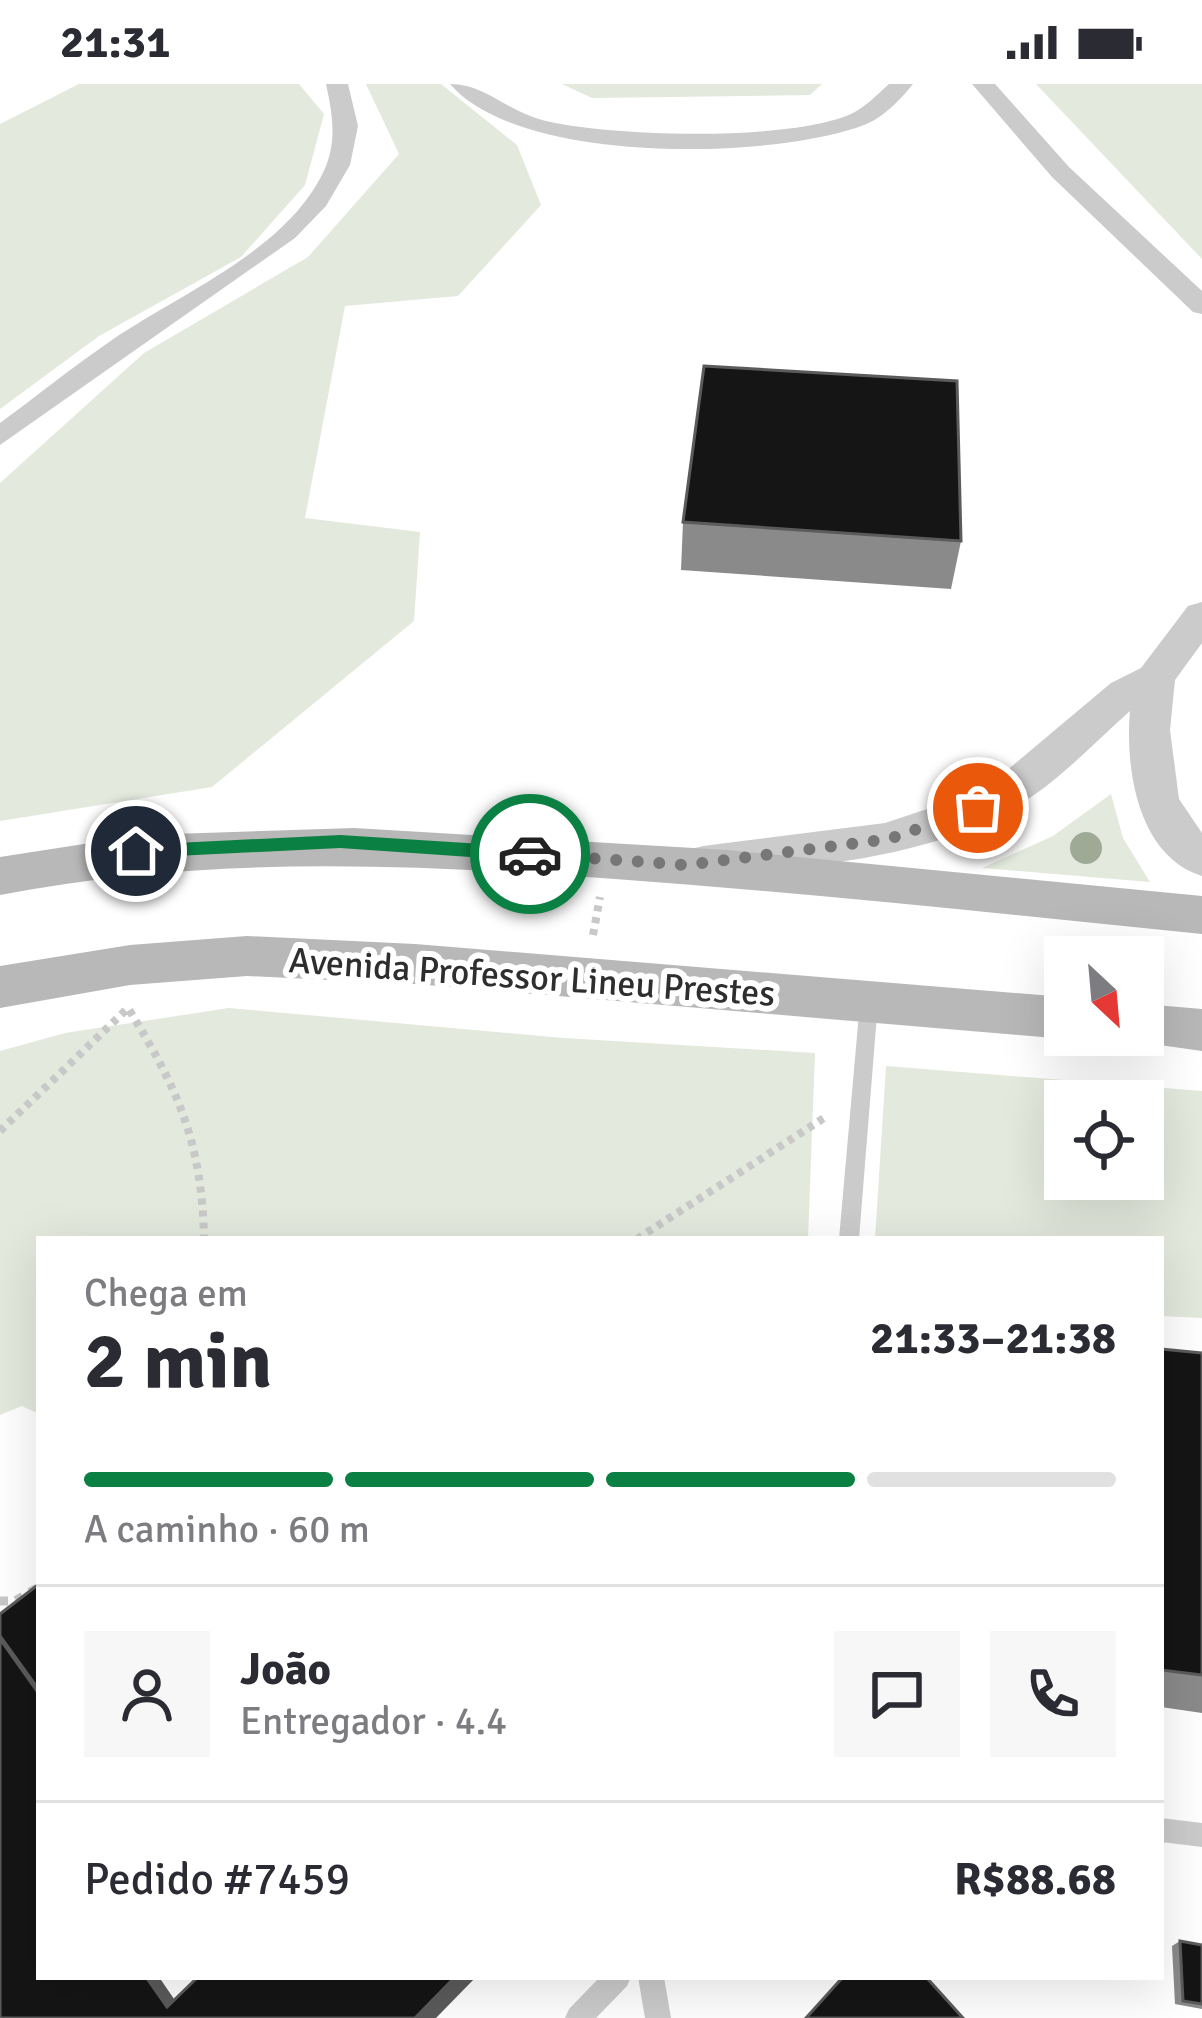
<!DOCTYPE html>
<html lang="pt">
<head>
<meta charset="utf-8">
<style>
	:root { --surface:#fff; --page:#f7f7f7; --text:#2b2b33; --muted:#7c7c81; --line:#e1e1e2; --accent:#0b8043 }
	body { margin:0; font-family:Signika,sans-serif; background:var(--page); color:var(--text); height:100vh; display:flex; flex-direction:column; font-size:45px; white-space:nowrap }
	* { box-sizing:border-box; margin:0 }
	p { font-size:39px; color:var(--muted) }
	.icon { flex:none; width:66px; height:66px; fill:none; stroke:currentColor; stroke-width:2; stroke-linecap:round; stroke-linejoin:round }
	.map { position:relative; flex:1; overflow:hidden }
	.details { position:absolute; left:36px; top:1152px; width:1128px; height:744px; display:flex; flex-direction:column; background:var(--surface); border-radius:0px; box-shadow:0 12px 48px #0002 }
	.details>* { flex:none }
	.needle { width:78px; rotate:154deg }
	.tools { position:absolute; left:1044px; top:852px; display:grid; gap:24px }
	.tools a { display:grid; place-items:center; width:120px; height:120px; border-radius:0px; background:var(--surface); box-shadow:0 12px 48px #0002; font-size:60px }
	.pin { position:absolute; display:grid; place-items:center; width:102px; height:102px; color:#fff; margin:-51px; border:6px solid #fff; border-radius:50%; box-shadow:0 3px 12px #0007 }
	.courier { position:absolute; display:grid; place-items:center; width:120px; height:120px; margin:-60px; border:9px solid #0b8043; border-radius:50%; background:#fff; color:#222; box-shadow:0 3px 15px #0007 }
	.overview em { font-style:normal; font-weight:800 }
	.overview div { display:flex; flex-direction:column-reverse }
	.overview { display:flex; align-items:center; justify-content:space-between; height:204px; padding:0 48px }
	h1 { font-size:78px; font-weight:800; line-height:90px }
	.bar { display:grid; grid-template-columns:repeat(4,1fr); gap:18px 12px; align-content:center; height:144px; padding:0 48px }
	.bar i { height:15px; border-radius:9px; background:var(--line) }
	.bar .selected { background:var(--accent) }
	.bar p { grid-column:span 4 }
	.line { display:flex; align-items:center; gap:30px; padding:0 48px; border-top:3px solid var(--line) }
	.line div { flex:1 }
	.round { display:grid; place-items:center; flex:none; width:126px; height:126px; border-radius:0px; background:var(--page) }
	.status { display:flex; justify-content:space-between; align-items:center; height:84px; padding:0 60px; background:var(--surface); direction:ltr }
	.status svg { height:33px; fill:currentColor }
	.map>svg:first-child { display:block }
</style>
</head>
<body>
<div class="status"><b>21:31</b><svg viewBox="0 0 49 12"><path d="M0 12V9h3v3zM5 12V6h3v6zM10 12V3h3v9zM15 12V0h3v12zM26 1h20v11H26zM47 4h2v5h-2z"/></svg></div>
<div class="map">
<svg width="1202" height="1934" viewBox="0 0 1202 1934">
	<rect width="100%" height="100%" fill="#fff"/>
	<!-- green -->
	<g fill="#e3e9dd" fill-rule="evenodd">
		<path d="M79 0H299L324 30 305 101 241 173 99 252 0 325V40Z"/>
		<path d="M366 0H441L517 61 541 121 458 212 345 222 305 434 420 448 414 537 212 703 0 737V399L144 269 308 173 399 70Z"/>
		<path d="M562 0H822L810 11 592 14Z"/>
		<path d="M1036 0H1202V175Z"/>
		<path d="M1111 710 1123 754 1150 798 982 784 1053 752Z"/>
		<path d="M229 924 564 954 815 969 808 1155H39V1330L22 1322 0 1331V967L65 949Z"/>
		<path d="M886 982 1202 1007V1234L1161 1232V1155H875ZM1065 1017H1143V1095H1065Z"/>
	</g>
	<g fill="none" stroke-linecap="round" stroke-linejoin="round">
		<!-- path-far1 -->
		<g stroke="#c8c8c8" stroke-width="8" stroke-dasharray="6 6" stroke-linecap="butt">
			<path d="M593 851 600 813"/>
			<path d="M0 1047 128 924C178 1005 202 1058 204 1155"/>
			<path d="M637 1155 827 1032"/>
		</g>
		<!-- path -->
		<path stroke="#c8c8c8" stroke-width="9" stroke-dasharray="8 8" stroke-linecap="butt" d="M0 1517H15L39 1503"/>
		<!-- service -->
		<g fill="#cbcbcb" fill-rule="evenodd">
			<path d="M869 911 875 913 878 918 859 1155H839L860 918 863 913Z"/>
			<path d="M1161 1734 1202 1739V1763L1161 1758Z"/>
			<path d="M600 1893H631L627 1902 596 1934H565L569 1925Z"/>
			<path d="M638 1893H664L671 1934H645Z"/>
		</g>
		<!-- minor -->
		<g fill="#cbcbcb" fill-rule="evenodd">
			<path d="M326 0H348L358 42 350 81 326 122 295 154 0 361V339C38 311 74 282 112 256 182 208 291 165 326 82 337 54 332 28 326 0Z"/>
			<path d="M450 0C485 0 507 27 542 36 607 53 793 58 853 29 866 22 878 10 889 0H913C901 15 883 34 864 41 772 76 519 81 450 0Z"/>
			<path d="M972 0H995L1069 83 1202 207V230L1193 228 1052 93Z"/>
		</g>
		<!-- tertiary -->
		<path fill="#cbcbcb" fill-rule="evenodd" d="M1202 518V559L1175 596 1170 646 1179 715 1202 749V792C1137 772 1125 683 1130 627 1097 656 1063 693 1025 717 930 777 811 781 703 794L687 790 681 778 687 766 703 762 885 739 963 713 999 693 1111 599 1141 584 1188 522Z"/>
		<!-- secondary -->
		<g fill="#b8b8b8" fill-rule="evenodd">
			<path d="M354 744 727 766 1202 812V850C1006 830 811 809 615 795 408 780 205 771 0 811V773L142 751Z"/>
			<path d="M247 852 415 860 1065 913V951H1078L1065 955 415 900 247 892 130 901 0 924V882L130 861Z"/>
			<path d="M1143 920 1202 925V967L1124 956 1121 951H1143Z"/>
		</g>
	</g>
	<!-- trees -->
	<circle fill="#9eaa96" cx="1086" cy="764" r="16"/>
	<!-- wall -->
	<g fill="#8a8a8a">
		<path d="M683 438 961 457 951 505 681 486Z"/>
		<path d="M1161 1265 1202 1269V1629L1161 1623Z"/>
		<path d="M1180 1857 1202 1861V1925L1175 1920 1172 1862Z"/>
	</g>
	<!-- shaded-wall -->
	<g fill="#5b5b5b">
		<path d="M146 1893H159L187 1934 167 1923Z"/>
		<path d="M455 1893H476L436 1934H415Z"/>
	</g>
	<!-- building -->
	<g fill="#151515" stroke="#5b5b5b" stroke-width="3">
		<path d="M704 282 957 297 961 457 683 438Z"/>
		<path d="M1161 1265 1202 1269V1591L1161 1586Z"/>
		<path d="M39 1500V1606L0 1552V1530Z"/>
		<path d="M0 1555 39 1610V1893H146L167 1923 198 1893H455L415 1934H0Z"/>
		<path d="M1180 1857 1202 1861V1920L1183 1917Z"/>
		<path d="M843 1893H926L963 1934H806Z"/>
	</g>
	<!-- route -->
	<path fill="#0b8043" d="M340 751 530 763 539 770 530 777 340 764 136 774 127 767 136 761Z"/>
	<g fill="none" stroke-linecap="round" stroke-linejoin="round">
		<!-- done -->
		<path stroke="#777" stroke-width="12" stroke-dasharray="0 21.6" d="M530 770 686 781 889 755 978 724"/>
	</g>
	<g text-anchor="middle" stroke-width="12" stroke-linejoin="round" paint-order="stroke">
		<!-- street labels -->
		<g font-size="36" fill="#2e2e2e" stroke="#fff">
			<text transform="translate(532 892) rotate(4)" y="13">Avenida Professor Lineu Prestes</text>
		</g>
	</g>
</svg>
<div class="tools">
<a><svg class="needle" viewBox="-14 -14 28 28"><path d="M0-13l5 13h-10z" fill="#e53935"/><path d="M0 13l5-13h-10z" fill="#7c7c81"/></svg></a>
<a><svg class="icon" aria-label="locate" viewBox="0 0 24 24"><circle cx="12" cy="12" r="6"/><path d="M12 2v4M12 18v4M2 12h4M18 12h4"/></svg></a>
</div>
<div class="pin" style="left:978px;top:724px;background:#ea580c"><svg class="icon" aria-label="bag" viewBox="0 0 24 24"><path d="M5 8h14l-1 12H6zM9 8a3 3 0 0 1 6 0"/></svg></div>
<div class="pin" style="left:136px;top:767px;background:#1f2937"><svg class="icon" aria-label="home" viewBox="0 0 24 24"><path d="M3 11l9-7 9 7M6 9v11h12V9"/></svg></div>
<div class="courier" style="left:530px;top:770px"><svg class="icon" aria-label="car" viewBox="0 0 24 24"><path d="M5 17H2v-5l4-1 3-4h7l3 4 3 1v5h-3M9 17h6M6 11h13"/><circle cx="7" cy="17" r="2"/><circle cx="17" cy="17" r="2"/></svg></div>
<section class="details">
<div class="overview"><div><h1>2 min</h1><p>Chega em</p></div><em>21:33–21:38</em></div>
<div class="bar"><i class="selected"></i><i class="selected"></i><i class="selected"></i><i></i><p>A caminho · 60 m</p></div>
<div class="line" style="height:216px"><a class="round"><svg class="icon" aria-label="person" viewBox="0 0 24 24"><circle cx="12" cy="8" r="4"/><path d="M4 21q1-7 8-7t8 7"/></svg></a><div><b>João</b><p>Entregador · 4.4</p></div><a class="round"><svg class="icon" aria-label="chat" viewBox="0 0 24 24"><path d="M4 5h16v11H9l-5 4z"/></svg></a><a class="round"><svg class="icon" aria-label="phone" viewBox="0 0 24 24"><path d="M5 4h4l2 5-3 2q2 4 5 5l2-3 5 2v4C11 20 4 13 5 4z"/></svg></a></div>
<div class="line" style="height:156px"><div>Pedido #7459</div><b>R$88.68</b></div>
</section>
</div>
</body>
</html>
